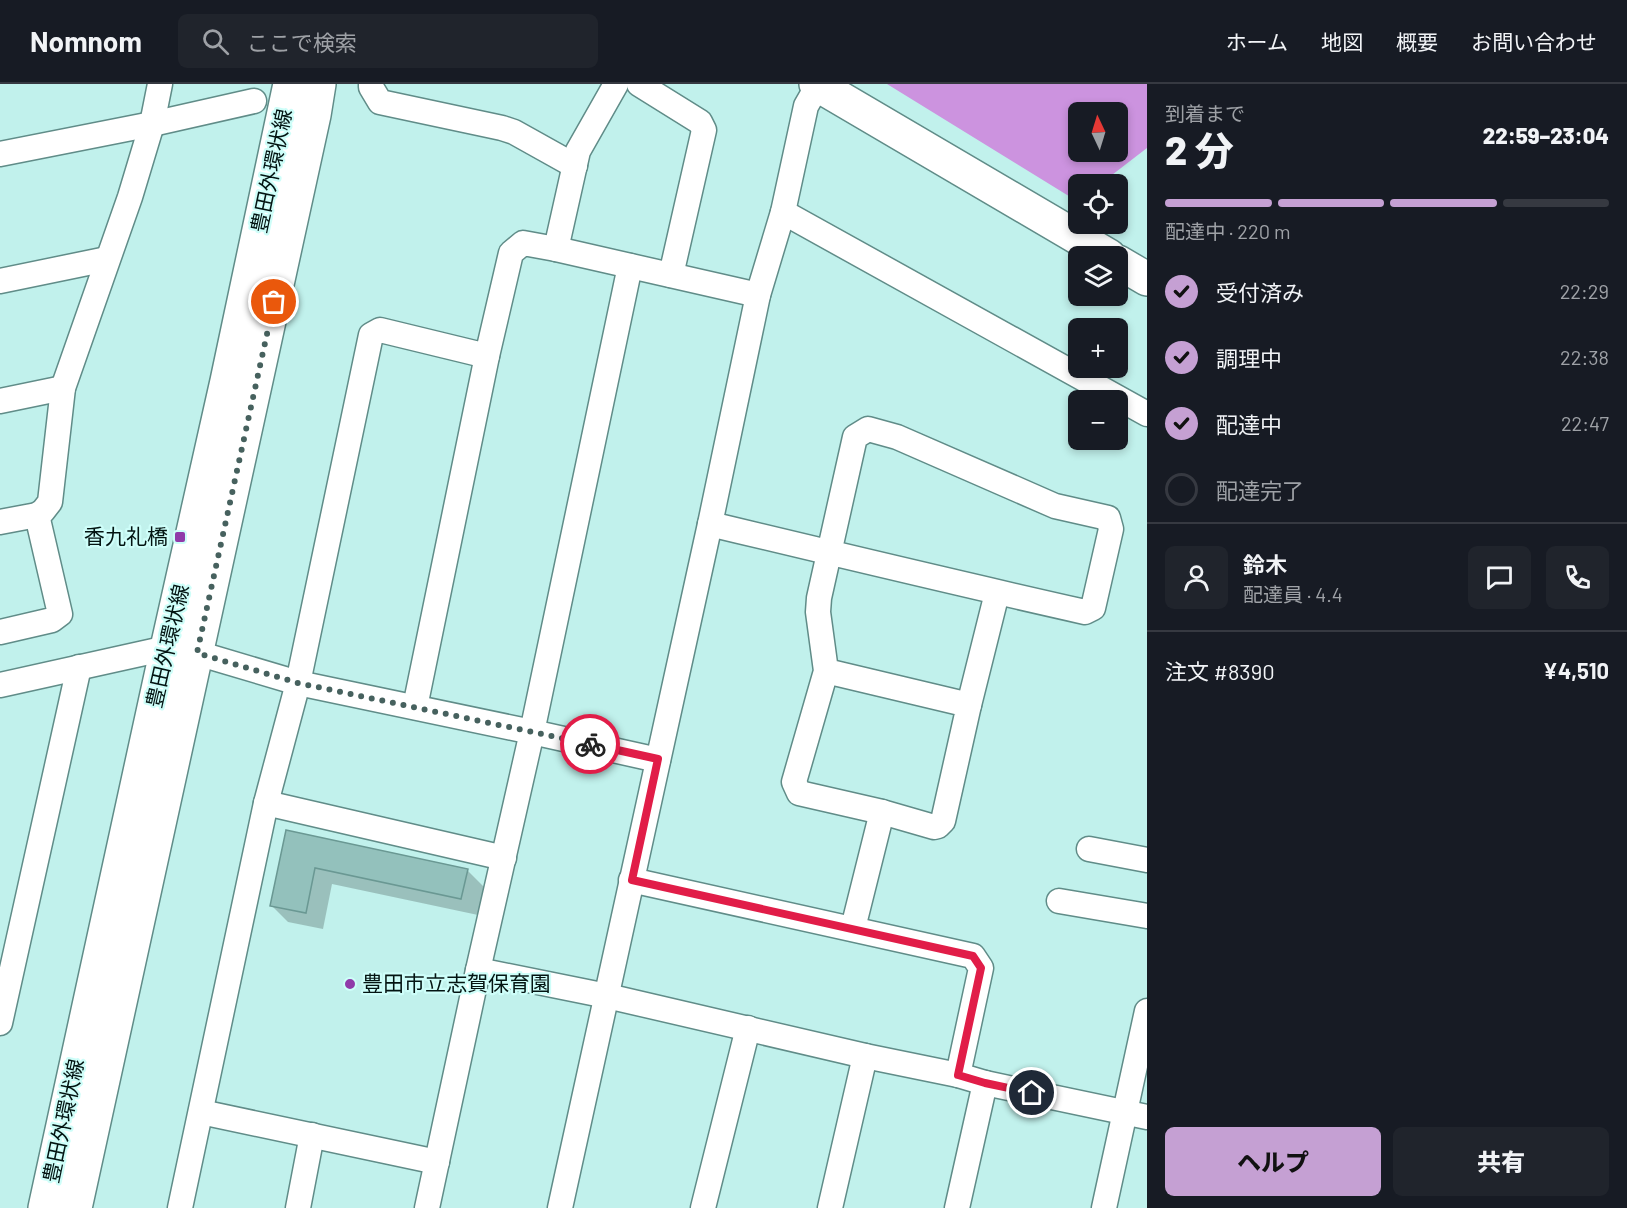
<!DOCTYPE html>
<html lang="ja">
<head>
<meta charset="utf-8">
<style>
	:root { --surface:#171b24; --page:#20242c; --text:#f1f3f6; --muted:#9ea1a6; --line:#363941; --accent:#c5a0d3 }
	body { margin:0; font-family:Barlow,"Noto Sans JP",sans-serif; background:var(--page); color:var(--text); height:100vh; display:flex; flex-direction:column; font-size:22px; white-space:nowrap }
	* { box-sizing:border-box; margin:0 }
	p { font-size:20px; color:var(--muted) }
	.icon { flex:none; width:33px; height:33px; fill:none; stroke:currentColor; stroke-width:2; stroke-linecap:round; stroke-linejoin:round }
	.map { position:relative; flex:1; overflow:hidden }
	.side { display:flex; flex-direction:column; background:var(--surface); width:480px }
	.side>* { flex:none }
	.needle { width:39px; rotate:356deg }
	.tools { position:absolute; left:1068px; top:18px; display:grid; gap:12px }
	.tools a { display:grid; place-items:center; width:60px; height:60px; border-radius:9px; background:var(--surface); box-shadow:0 3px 9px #0003; font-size:30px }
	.pin { position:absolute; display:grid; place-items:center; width:51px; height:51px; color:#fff; margin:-26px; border:3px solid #fff; border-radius:50%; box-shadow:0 2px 6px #0007 }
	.courier { position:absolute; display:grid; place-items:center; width:60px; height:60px; margin:-30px; border:4px solid #e11d48; border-radius:50%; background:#fff; color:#222; box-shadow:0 2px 8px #0007 }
	.overview em { font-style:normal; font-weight:800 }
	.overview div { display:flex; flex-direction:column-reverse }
	.overview { display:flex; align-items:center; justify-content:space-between; height:102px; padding:0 18px }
	h1 { font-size:39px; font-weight:800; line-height:45px }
	.bar { display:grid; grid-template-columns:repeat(4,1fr); gap:9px 6px; align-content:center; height:72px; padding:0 18px }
	.bar i { height:8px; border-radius:4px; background:var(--line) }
	.bar .selected { background:var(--accent) }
	.bar p { grid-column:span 4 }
	.line { display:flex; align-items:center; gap:15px; padding:0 18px; border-top:2px solid var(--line) }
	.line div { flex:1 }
	.round { display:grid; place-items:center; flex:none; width:63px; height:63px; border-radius:9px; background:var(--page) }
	ol { padding:0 18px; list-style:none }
	li { display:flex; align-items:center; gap:18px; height:66px }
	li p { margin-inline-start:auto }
	li .icon { padding:6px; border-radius:50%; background:var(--accent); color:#111; stroke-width:4 }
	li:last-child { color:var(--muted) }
	li i { width:33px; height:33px; border:3px solid var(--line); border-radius:50% }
	.cta { display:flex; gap:12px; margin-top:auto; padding:12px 18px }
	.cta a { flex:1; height:69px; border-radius:9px; background:var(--accent); color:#111; font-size:24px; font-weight:800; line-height:69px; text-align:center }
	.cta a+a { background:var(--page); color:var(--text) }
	header { display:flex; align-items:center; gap:36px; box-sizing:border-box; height:84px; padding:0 30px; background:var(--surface); border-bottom:2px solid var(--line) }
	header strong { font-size:28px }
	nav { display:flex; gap:33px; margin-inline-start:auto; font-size:21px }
	.search { width:420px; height:54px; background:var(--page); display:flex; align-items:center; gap:15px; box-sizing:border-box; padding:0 21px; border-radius:9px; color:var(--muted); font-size:22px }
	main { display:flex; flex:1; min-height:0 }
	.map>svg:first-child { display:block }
</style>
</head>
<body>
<header>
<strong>Nomnom</strong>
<div class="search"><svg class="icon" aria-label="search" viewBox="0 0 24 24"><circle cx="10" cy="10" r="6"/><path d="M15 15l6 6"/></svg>ここで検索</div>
<nav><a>ホーム</a><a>地図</a><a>概要</a><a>お問い合わせ</a></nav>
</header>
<main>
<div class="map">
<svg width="1147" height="1124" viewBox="0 0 1147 1124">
	<rect width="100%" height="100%" fill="#c1f1ec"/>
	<!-- forest -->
	<path fill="#cc93df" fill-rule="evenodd" d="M887 0H1147V64L1108 94 1096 100H1078V110L1072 114ZM1078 28H1118V68H1078Z"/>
	<!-- shadow -->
	<path fill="#0003" d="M287 748 467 786 484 803 478 831 332 800 323 845 288 838 271 821Z"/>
	<!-- building -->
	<path fill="#93c1bc" stroke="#6a9893" stroke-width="1.5" d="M286 746 468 785 461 815 315 784 306 829 270 822Z"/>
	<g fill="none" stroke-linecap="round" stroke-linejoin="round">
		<defs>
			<g id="street">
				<path d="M371 0V3L380 18 502 44 514 48 575 82"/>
				<path d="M639 0 700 38 704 46 671 191"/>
				<path d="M0 70 152 40 254 17"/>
				<path d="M783 128 1147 330"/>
				<path d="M556 165 578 67 616 0"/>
				<path d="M0 197 107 175"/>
				<path d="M0 317 63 304"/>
				<path d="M0 438 37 431 43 427 50 418 63 304 130 113 152 40 160 0"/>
				<path d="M710 440C835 470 960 500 1085 528L1093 524 1111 445 1108 434 1055 422 897 353 868 345 855 353 819 514 818 528 826 587 794 698 799 709 882 728 934 743 938 742 943 737 969 621 826 587"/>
				<path d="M0 548 52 536 60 530 37 431"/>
				<path d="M197 569 298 599 532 648 658 676"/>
				<path d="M0 601 167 564"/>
				<path d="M969 621 997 509"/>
				<path d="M415 623 487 272 511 169 523 159 556 165 758 211"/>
				<path d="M266 719 504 774"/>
				<path d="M1089 765 1147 776"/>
				<path d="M631 796 973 872 981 884 958 991"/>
				<path d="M1059 817 1147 832"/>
				<path d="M853 844 882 728"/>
				<path d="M478 886 607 912 865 972 958 991 985 999 1147 1033"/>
				<path d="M0 939 79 583"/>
				<path d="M201 1028 437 1078"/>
				<path d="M180 1124 266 719 298 599 371 251 380 246 487 272"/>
				<path d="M298 1124 312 1051"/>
				<path d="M427 1124 478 886 532 648 630 182"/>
				<path d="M560 1124 710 440 758 211 783 128 806 22 818 1"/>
				<path d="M703 1124 748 944"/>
				<path d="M830 1124 865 972"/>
				<path d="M957 1124 985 999"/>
				<path d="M1104 1124 1147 927"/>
			</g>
			<g id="secondary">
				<path d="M816 0 1109 172"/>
				<path d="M1118 178 1147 195"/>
				<path d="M45 1124 167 564 227 297 290 0"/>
				<path d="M75 1124 314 31 319 0"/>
			</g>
		</defs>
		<!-- street casing -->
		<use href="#street" stroke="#608c88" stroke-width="27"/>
		<!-- secondary casing -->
		<use href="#secondary" stroke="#608c88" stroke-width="36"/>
		<!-- street -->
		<use href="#street" stroke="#fff" stroke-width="24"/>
		<!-- secondary -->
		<use href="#secondary" stroke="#fff" stroke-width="33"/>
	</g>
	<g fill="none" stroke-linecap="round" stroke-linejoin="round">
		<!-- done -->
		<path stroke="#46615e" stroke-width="6" stroke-dasharray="0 10.8" d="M274 218 197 569 298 599 590 660"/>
		<!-- route -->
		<path stroke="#e11d48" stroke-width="8" d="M590 660 658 675 632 796 973 872 981 884 958 991 985 999 1032 1009"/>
	</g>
	<!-- markers -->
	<g fill="#903ba9" stroke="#cefef9" stroke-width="2">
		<rect x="174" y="447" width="12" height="12" rx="3"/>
		<circle cx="350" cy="900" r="6"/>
	</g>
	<g text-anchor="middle" stroke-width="4.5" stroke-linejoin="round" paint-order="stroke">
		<!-- street labels -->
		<g font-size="21" fill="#031412" stroke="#cefef9">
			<text transform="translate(272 87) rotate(-78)" y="7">豊田外環状線</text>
			<text transform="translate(168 562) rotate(-77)" y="7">豊田外環状線</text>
			<text transform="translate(64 1037) rotate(-78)" y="7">豊田外環状線</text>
		</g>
		<!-- poi labels -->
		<g font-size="21" fill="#031412" stroke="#cefef9" text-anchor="end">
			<text x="168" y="460">香九礼橋</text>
			<text x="362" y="907" text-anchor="start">豊田市立志賀保育園</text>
		</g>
	</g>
</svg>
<div class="tools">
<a><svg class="needle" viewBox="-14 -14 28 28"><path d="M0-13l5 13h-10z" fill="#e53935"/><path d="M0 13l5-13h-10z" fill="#9ea1a6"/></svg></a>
<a><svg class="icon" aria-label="locate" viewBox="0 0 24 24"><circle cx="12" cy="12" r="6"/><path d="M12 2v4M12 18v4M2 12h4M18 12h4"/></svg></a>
<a><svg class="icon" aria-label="layers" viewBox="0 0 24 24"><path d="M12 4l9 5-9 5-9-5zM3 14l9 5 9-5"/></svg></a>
<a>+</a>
<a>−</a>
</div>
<div class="pin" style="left:274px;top:218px;background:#ea580c"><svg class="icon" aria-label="bag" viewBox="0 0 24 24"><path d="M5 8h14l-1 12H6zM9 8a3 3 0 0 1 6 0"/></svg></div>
<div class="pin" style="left:1032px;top:1009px;background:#1f2937"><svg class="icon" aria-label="home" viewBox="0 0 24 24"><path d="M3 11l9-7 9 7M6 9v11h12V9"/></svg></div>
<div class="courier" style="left:590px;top:660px"><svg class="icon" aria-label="bike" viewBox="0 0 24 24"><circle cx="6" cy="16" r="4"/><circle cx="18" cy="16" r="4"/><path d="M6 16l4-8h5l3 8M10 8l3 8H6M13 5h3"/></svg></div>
</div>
<section class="side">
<div class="overview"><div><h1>2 分</h1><p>到着まで</p></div><em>22:59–23:04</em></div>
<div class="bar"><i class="selected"></i><i class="selected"></i><i class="selected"></i><i></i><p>配達中 · 220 m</p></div>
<ol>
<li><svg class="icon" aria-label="check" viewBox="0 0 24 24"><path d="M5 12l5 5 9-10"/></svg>受付済み<p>22:29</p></li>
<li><svg class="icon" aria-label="check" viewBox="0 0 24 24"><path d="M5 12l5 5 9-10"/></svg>調理中<p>22:38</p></li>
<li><svg class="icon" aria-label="check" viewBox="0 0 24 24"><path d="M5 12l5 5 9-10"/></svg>配達中<p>22:47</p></li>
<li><i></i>配達完了</li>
</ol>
<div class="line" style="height:108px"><a class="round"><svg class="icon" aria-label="person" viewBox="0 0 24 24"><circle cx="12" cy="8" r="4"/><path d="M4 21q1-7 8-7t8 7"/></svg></a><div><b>鈴木</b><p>配達員 · 4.4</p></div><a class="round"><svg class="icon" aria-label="chat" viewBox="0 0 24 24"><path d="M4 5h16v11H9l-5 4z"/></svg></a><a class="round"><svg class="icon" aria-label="phone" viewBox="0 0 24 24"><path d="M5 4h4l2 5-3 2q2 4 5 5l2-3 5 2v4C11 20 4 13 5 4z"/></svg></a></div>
<div class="line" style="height:78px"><div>注文 #8390</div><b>¥4,510</b></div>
<div class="cta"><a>ヘルプ</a><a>共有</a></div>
</section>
</main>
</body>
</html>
